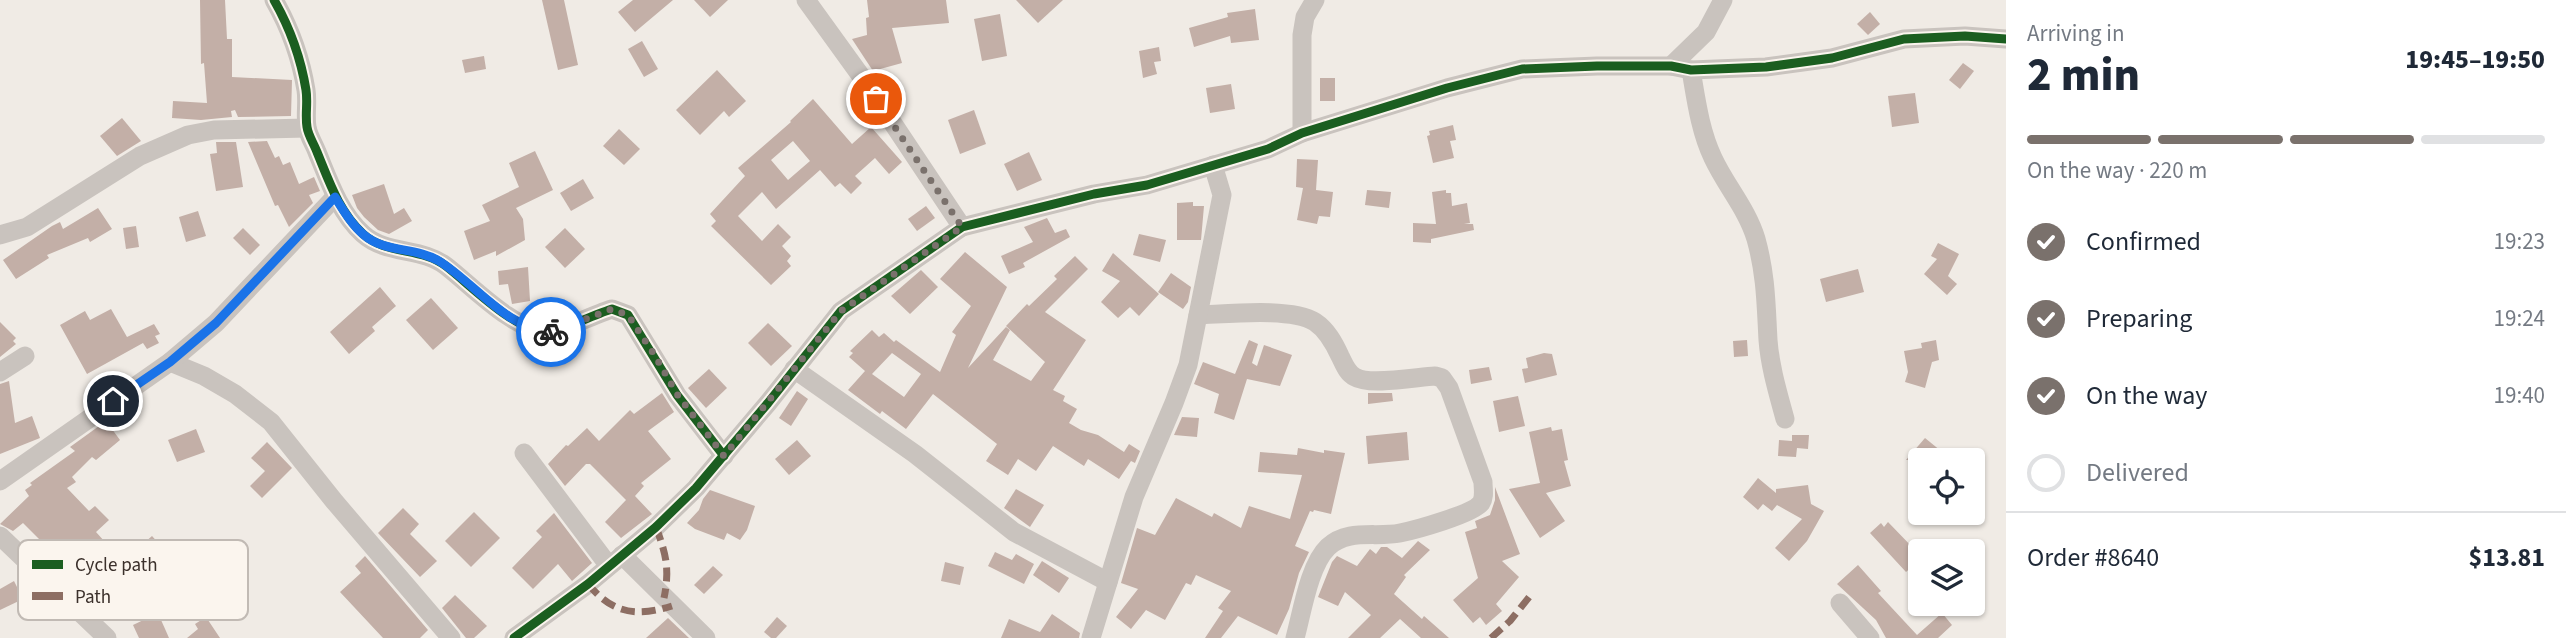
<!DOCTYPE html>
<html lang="en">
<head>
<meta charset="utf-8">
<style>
	:root { --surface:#fff; --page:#f2f2f3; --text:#1f2937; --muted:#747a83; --line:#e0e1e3; --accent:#7a716c }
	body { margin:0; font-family:"Source Sans 3",sans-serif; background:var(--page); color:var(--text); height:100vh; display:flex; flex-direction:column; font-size:26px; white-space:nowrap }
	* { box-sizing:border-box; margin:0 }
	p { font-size:23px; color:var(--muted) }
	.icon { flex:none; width:38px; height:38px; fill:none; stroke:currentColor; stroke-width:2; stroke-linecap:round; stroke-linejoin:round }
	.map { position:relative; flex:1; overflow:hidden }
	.details { display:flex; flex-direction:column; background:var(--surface); width:560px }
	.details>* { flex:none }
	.controls { position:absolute; left:1908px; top:448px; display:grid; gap:14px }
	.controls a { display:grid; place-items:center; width:77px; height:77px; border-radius:7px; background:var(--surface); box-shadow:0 2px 5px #0004; font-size:35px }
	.pin { position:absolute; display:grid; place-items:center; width:60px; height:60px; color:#fff; margin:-30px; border:4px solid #fff; border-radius:50%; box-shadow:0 2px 7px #0007 }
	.courier { position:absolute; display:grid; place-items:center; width:70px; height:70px; margin:-35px; border:5px solid #1a73e8; border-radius:50%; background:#fff; color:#222; box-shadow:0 2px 9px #0007 }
	.overview em { font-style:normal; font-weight:800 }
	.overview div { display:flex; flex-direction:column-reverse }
	.overview { display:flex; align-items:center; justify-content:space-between; height:119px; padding:0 21px }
	h1 { font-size:46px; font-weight:800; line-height:52px }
	.bar { display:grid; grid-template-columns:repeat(4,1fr); gap:10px 7px; align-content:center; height:84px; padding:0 21px }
	.bar i { height:9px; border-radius:5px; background:var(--line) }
	.bar .selected { background:var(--accent) }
	.bar p { grid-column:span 4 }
	.line { display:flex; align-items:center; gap:18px; padding:0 21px; border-top:2px solid var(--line) }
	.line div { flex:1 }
	ol { padding:0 21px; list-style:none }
	li { display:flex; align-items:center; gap:21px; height:77px }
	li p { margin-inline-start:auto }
	li .icon { padding:7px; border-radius:50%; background:var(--accent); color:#fff; stroke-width:4 }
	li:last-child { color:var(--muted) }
	li i { width:38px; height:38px; border:4px solid var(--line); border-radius:50% }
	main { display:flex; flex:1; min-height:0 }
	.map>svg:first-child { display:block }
</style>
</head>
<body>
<main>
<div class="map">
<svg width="2006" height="638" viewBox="0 0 2006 638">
	<rect width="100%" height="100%" fill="#f0ebe5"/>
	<!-- building -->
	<g fill="#c3afa7" fill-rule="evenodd">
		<path d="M200 0H225L227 39H232V77L292 80 291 116 238 117 235 110 231 111 232 117 201 120 172 118 173 101 207 103 204 63 201 64Z"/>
		<path d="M542 0H564L578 65 558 70Z"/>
		<path d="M633 0H673L635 32 618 12Z"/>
		<path d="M694 0H728L710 17Z"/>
		<path d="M867 0H946L949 23 892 28 902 63 873 71 852 39 867 35 866 18 869 17Z"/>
		<path d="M1016 0H1063L1038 23Z"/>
		<path d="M1255 9 1259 40 1231 43 1230 36 1194 47 1189 28 1228 17 1227 13Z"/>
		<path d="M1870 12 1880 24 1868 35 1857 24Z"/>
		<path d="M1000 14 1007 56 982 61 974 19Z"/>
		<path d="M642 41 658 69 644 77 628 49Z"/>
		<path d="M1159 47 1161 61 1154 62 1157 74 1143 78 1139 51Z"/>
		<path d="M484 56 486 69 465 73 462 60Z"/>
		<path d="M1963 63 1974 71 1960 89 1949 80Z"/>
		<path d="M717 70 746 101 729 117 724 111 700 135 676 110Z"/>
		<rect x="1320" y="78" width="15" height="23"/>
		<path d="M1231 84 1235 109 1210 113 1206 88Z"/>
		<path d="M1915 93 1919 123 1892 127 1888 96Z"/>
		<path d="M813 99 852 144 871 127 902 162 889 174 875 158 855 176 862 183 851 194 840 183 835 187 820 170 776 209 762 192 738 216 762 241 778 224 791 237 782 246 791 256 787 261 791 266 771 285 711 226 716 221 710 214 745 176 738 168 791 122 790 121ZM793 141 810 161 788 180 771 160Z"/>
		<path d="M974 110 986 144 960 154 948 120Z"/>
		<path d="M122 118 141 141 117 156 100 136Z"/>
		<path d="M1453 125 1456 140 1450 141 1454 158 1433 163 1427 136 1430 135 1429 131Z"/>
		<path d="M619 129 640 149 624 165 603 146Z"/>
		<path d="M267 141 275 158 279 156 283 165 290 162 299 184 314 177 320 191 309 195 313 203 289 227 278 205 275 206 248 142Z"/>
		<path d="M216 142H236L243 187 216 191 210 154 217 153Z"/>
		<path d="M535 151 553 190 516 208 523 219 525 240 496 256V251L474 260 464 231 490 221 482 205 519 187 509 163Z"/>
		<path d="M1029 152 1042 180 1017 191 1004 164Z"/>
		<path d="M1297 159 1318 160 1316 190 1333 192 1330 217 1319 216 1317 224 1297 220 1303 188 1296 187Z"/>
		<path d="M583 179 594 198 571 211 560 193Z"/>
		<path d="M384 184 394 214 404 208 412 221 389 234 378 230 364 217 357 208 352 195Z"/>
		<path d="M1367 190 1391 192 1389 208 1365 205Z"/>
		<path d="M1446 190V193H1451L1452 206 1467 203 1470 223 1464 224H1473L1474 230 1431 239V243L1413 242V223L1436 224 1432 192Z"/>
		<path d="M1193 202V206H1204L1201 240H1177V203Z"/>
		<path d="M926 206 935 218 917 231 908 219Z"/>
		<path d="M98 208 112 229 90 242 88 238 47 255 49 258 16 279 3 260 52 226 60 222 63 229Z"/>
		<path d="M198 211 206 236 186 242 179 217Z"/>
		<path d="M1047 218 1055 233 1066 229 1070 237 1023 263 1025 267 1009 274 1001 256 1033 242 1024 227Z"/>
		<path d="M136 226 139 247 126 249 123 228Z"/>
		<path d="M243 228 260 245 250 255 233 238Z"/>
		<path d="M565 228 585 249 565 268 545 247Z"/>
		<path d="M1139 234 1166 240 1160 262 1133 255Z"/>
		<path d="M1938 243 1959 254 1948 276 1957 284 1947 295 1924 274 1937 259 1931 256Z"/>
		<path d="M965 252 1007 287 968 368 1006 327 1010 330 993 360 1031 381 1045 362 1006 326 1027 304 1029 306 1057 279 1054 276 1075 256 1088 269 1045 312 1086 340 1053 390 1065 396 1063 401 1077 409 1069 423 1081 430 1098 435 1124 452 1129 444 1140 451 1135 463 1131 461 1119 479 1088 459 1084 466 1053 446 1036 471 1018 459 1008 475 986 461 997 444 933 394 906 429 882 411 880 414 848 390 865 371 849 357 853 353 850 351 872 330 879 337 884 333 894 342 896 340 940 372 956 335 952 332 971 306 940 279ZM892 353 921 374 904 397 872 374Z"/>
		<path d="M1113 253 1159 294 1139 316 1130 307 1118 318 1101 302 1120 281 1102 271Z"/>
		<path d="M528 267 530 301 512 304 508 284 499 285 498 271Z"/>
		<path d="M1858 269 1864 292 1826 302 1820 279Z"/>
		<path d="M921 270 938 287 910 314 891 296Z"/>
		<path d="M1171 273 1191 287 1188 302 1183 309 1158 292Z"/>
		<path d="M380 287 396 306 372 327 375 331 349 354 330 332Z"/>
		<path d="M431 298 458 328 433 350 406 320Z"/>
		<path d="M111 309 127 337 154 324 160 334 155 336 159 343 147 349 143 343 87 374 60 325 85 311 90 320Z"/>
		<path d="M0 322 16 338 13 341 16 344 0 357Z"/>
		<path d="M768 323 792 346 771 366 748 343Z"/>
		<path d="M1249 340 1258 344 1252 363 1257 366 1264 345 1292 355 1280 386 1247 379 1234 420 1214 413 1219 394 1194 384 1203 362 1235 374Z"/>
		<path d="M1747 340 1748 356 1734 357 1733 341Z"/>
		<path d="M1936 340 1939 360 1932 362 1925 388 1905 382 1908 372 1904 351 1922 348 1921 343Z"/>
		<path d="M1544 353 1552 354 1557 375 1525 383 1522 369 1528 368 1526 358Z"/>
		<path d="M1489 367 1492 380 1471 384 1469 370Z"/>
		<path d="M709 369 727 388 706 408 688 388Z"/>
		<path d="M9 381 15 423 32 416 40 438 0 454V384Z"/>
		<path d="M797 391 808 399 791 426 779 418Z"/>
		<path d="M662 393 674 412 648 431 671 459 641 483 644 486 635 496 652 514 621 538 605 522 626 500 590 464H586L565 486 548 464 566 445 568 446 587 428 599 441 630 410 634 414Z"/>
		<path d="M1368 393H1392L1393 401 1368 404Z"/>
		<path d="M1518 396 1525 426 1499 432 1493 401Z"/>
		<path d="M1182 417 1199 418 1197 437 1174 435Z"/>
		<path d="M106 421 120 440 96 460 92 457 72 477 76 482 67 488 89 511 95 506 109 520 96 532 123 562 152 536 185 572 154 599 134 576 117 592 96 571 93 574 70 547 54 563 36 545 41 541 23 523 13 531 0 524 29 496 25 490 32 485 30 483 75 451 70 447Z"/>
		<path d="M1551 427 1552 431 1562 429 1568 460 1564 461 1571 486 1546 493 1565 521 1540 538 1509 489 1540 483 1529 432Z"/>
		<path d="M196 429 205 452 177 462 168 440Z"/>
		<path d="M1407 432 1409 460 1368 464 1366 436Z"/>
		<path d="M1792 435H1809L1808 449 1797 448 1796 457 1778 456 1779 440 1792 441Z"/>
		<path d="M1925 438 1952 460H1906Z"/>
		<path d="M797 440 811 456 789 475 775 459Z"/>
		<path d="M267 442 292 468 262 498 250 486 265 471 251 458Z"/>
		<path d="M1298 448 1324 453V450L1345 453 1331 514 1314 510 1313 512 1310 511 1295 546 1309 552 1299 573 1289 609 1277 635 1238 616 1221 638H1205L1223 611 1218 608 1231 591 1196 575 1191 585 1186 583 1165 620 1146 610 1131 629 1116 617 1138 589 1121 583 1137 528 1155 535 1176 498 1212 517 1214 513 1241 528 1249 506 1290 519 1302 475 1258 472 1260 452 1297 455Z"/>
		<path d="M1758 478 1776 493V489L1808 485 1811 504 1824 511 1807 541 1789 561 1775 548 1802 519 1777 505 1772 511 1763 504 1758 510 1743 497Z"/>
		<path d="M1495 487 1520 554 1502 561 1519 577 1496 604 1502 611 1486 625 1480 617 1473 623 1453 600 1478 578 1465 532 1477 528 1475 521 1490 515 1495 500Z"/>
		<path d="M1016 489 1044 505 1030 527 1004 508Z"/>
		<path d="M710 490 755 506 747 530 740 540 727 533 724 540 695 529 687 523 699 510 703 499Z"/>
		<path d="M403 508 419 524 410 534 437 561 420 577 378 533Z"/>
		<path d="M474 512 500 538 471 567 445 541Z"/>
		<path d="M554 513 592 563 572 581 558 564 533 589 512 568 542 537 536 531Z"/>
		<path d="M1888 522 1916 551 1912 555 1918 561 1906 572 1870 533 1881 523 1884 527Z"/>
		<path d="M1418 541 1430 550 1404 575 1406 577 1394 594 1422 619 1424 616 1449 638H1421L1400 619 1380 638H1348L1371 615 1345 592 1338 606 1318 597 1332 562 1337 556 1357 566 1370 549 1376 554 1381 547H1387L1402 558Z"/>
		<path d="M995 552 1012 560 1016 554 1034 564 1024 584 988 566Z"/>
		<path d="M365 556 428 630 420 638H383L340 592 361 573 355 566Z"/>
		<path d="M1042 561 1069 578 1059 593 1033 575Z"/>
		<path d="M945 562 964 567 960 585 941 581Z"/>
		<path d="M1858 565 1881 591 1878 593 1917 635 1942 613 1952 625 1938 638H1886L1876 620 1837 584Z"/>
		<path d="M713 566 723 575 704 594 694 585Z"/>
		<path d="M14 581 23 599 0 610V589Z"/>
		<path d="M455 595 487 626 474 638H466L442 608Z"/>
		<path d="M158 613 169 638H139L133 625Z"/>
		<path d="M1052 614 1080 633 1079 638H1001L1009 619 1040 632Z"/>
		<path d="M206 617 220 638H187L198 629 195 624Z"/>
		<path d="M777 617 787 626 776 638H771L764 632Z"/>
		<path d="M668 618 689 638H646Z"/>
	</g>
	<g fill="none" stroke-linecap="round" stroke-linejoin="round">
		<!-- street -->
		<g stroke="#c9c3be" stroke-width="19">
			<path d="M274 0C290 28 301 59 306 90 308 102 305 115 307 127 308 135 314 144 317 152 329 181 339 212 363 234 386 255 422 247 446 266 472 286 514 331 548 332 558 332 598 313 612 309L628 315 677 395 724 456"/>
			<path d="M806 0 866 83 962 227"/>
			<path d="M1671 66 1706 32 1723 0"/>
			<path d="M1691 70C1696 99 1700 131 1713 158 1726 186 1747 209 1756 239 1766 275 1766 304 1768 340 1770 367 1778 393 1785 419"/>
			<path d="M1302 133V35L1305 17 1315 0"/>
			<path d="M0 235 27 227 140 156 188 135 214 130 307 128"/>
			<path d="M1198 315C1227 314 1292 307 1315 322 1327 330 1334 343 1340 356 1344 364 1347 373 1355 377 1369 386 1417 377 1435 376L1442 378 1449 388 1483 482C1483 489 1485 497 1481 503 1473 514 1415 530 1400 533 1376 538 1348 528 1328 547 1309 565 1302 613 1295 638"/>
			<path d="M170 362 204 376 235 394 271 422 334 501 451 638"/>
			<path d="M794 369 915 454 1014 532 1108 582"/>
			<path d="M0 372 25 356"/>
			<path d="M524 453 609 566"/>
			<path d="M0 481 170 362 216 323 335 197"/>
			<path d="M0 536 107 638"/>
			<path d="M622 555 706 638"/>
			<path d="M1840 603 1870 638"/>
			<path d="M514 638 588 584 656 527 696 488 768 403 841 311 962 227 1094 194 1147 185 1268 149 1302 133 1447 88 1522 69 1597 66H1671L1691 70 1766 67 1832 58 1904 39 1965 36 2006 39"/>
			<path d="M1091 638 1134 497 1174 403 1188 365 1222 195 1213 165"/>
		</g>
		<!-- quiet -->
		<g stroke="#8d6e63" stroke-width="7" stroke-dasharray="14 7" stroke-linecap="butt">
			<path d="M656 527C666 554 670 569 664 598"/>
			<path d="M588 584C613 614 636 617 672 606"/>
			<path d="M1491 638 1510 621 1530 596"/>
		</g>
		<defs>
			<g id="cycleway">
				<path d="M274 0C290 28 301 59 306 90 308 102 305 115 307 127 308 135 314 144 317 152 329 181 339 212 363 234 386 255 422 247 446 266 472 286 514 331 548 332 558 332 598 313 612 309L628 315 677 395 724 456"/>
				<path d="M514 638 588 584 656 527 696 488 768 403 841 311 962 227 1094 194 1147 185 1268 149 1302 133 1447 88 1522 69 1597 66H1671L1691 70 1766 67 1832 58 1904 39 1965 36 2006 39"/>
			</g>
		</defs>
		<!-- cycleway casing -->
		<use href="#cycleway" stroke="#fbf5ee" stroke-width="13"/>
		<!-- cycleway -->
		<use href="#cycleway" stroke="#1b5e20" stroke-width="9"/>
	</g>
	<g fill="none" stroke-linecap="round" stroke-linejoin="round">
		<!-- done -->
		<path stroke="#7a716c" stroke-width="7" stroke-dasharray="0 12.6" d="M551 332 612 309 628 315 654 354 677 394 724 456 841 311 962 227 876 99"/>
		<!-- route -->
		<path stroke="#1a73e8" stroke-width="9" d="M113 401 170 362 216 323 335 197C343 210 352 225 364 235 385 253 416 247 439 261 476 284 505 328 551 332"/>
	</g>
	<!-- legend -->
	<rect x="18" y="540" width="230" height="80" rx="10" fill="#fbf5ee" stroke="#c1bab4" stroke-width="2"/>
	<rect x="32" y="560" width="31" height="9" fill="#1b5e20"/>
	<rect x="32" y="592" width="31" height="8" fill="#8d6e63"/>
	<g font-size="19" fill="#3b302b">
		<text x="75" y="571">Cycle path</text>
		<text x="75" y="603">Path</text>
	</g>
</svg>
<div class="controls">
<a><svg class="icon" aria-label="locate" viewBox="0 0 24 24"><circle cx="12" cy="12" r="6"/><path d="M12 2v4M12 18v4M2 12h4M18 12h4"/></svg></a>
<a><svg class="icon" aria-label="layers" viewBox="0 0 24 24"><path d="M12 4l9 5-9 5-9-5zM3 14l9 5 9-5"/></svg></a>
</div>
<div class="pin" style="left:876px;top:99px;background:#ea580c"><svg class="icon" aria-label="bag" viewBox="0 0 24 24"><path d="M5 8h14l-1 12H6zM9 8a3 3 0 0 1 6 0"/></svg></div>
<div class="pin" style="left:113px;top:401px;background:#1f2937"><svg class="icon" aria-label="home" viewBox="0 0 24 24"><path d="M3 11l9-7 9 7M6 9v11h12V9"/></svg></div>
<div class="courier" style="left:551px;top:332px"><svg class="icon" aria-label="bike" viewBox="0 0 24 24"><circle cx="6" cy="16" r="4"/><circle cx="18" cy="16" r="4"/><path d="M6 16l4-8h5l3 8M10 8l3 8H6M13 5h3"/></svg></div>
</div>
<section class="details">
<div class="overview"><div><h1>2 min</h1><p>Arriving in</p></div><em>19:45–19:50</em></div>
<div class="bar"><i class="selected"></i><i class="selected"></i><i class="selected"></i><i></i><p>On the way · 220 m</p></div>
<ol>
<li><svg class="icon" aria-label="check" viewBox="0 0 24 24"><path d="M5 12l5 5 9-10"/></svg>Confirmed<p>19:23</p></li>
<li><svg class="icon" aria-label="check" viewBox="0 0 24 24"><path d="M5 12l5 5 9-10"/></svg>Preparing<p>19:24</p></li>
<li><svg class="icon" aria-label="check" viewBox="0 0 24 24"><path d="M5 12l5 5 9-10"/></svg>On the way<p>19:40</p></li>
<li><i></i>Delivered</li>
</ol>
<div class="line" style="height:91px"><div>Order #8640</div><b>$13.81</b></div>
</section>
</main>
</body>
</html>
